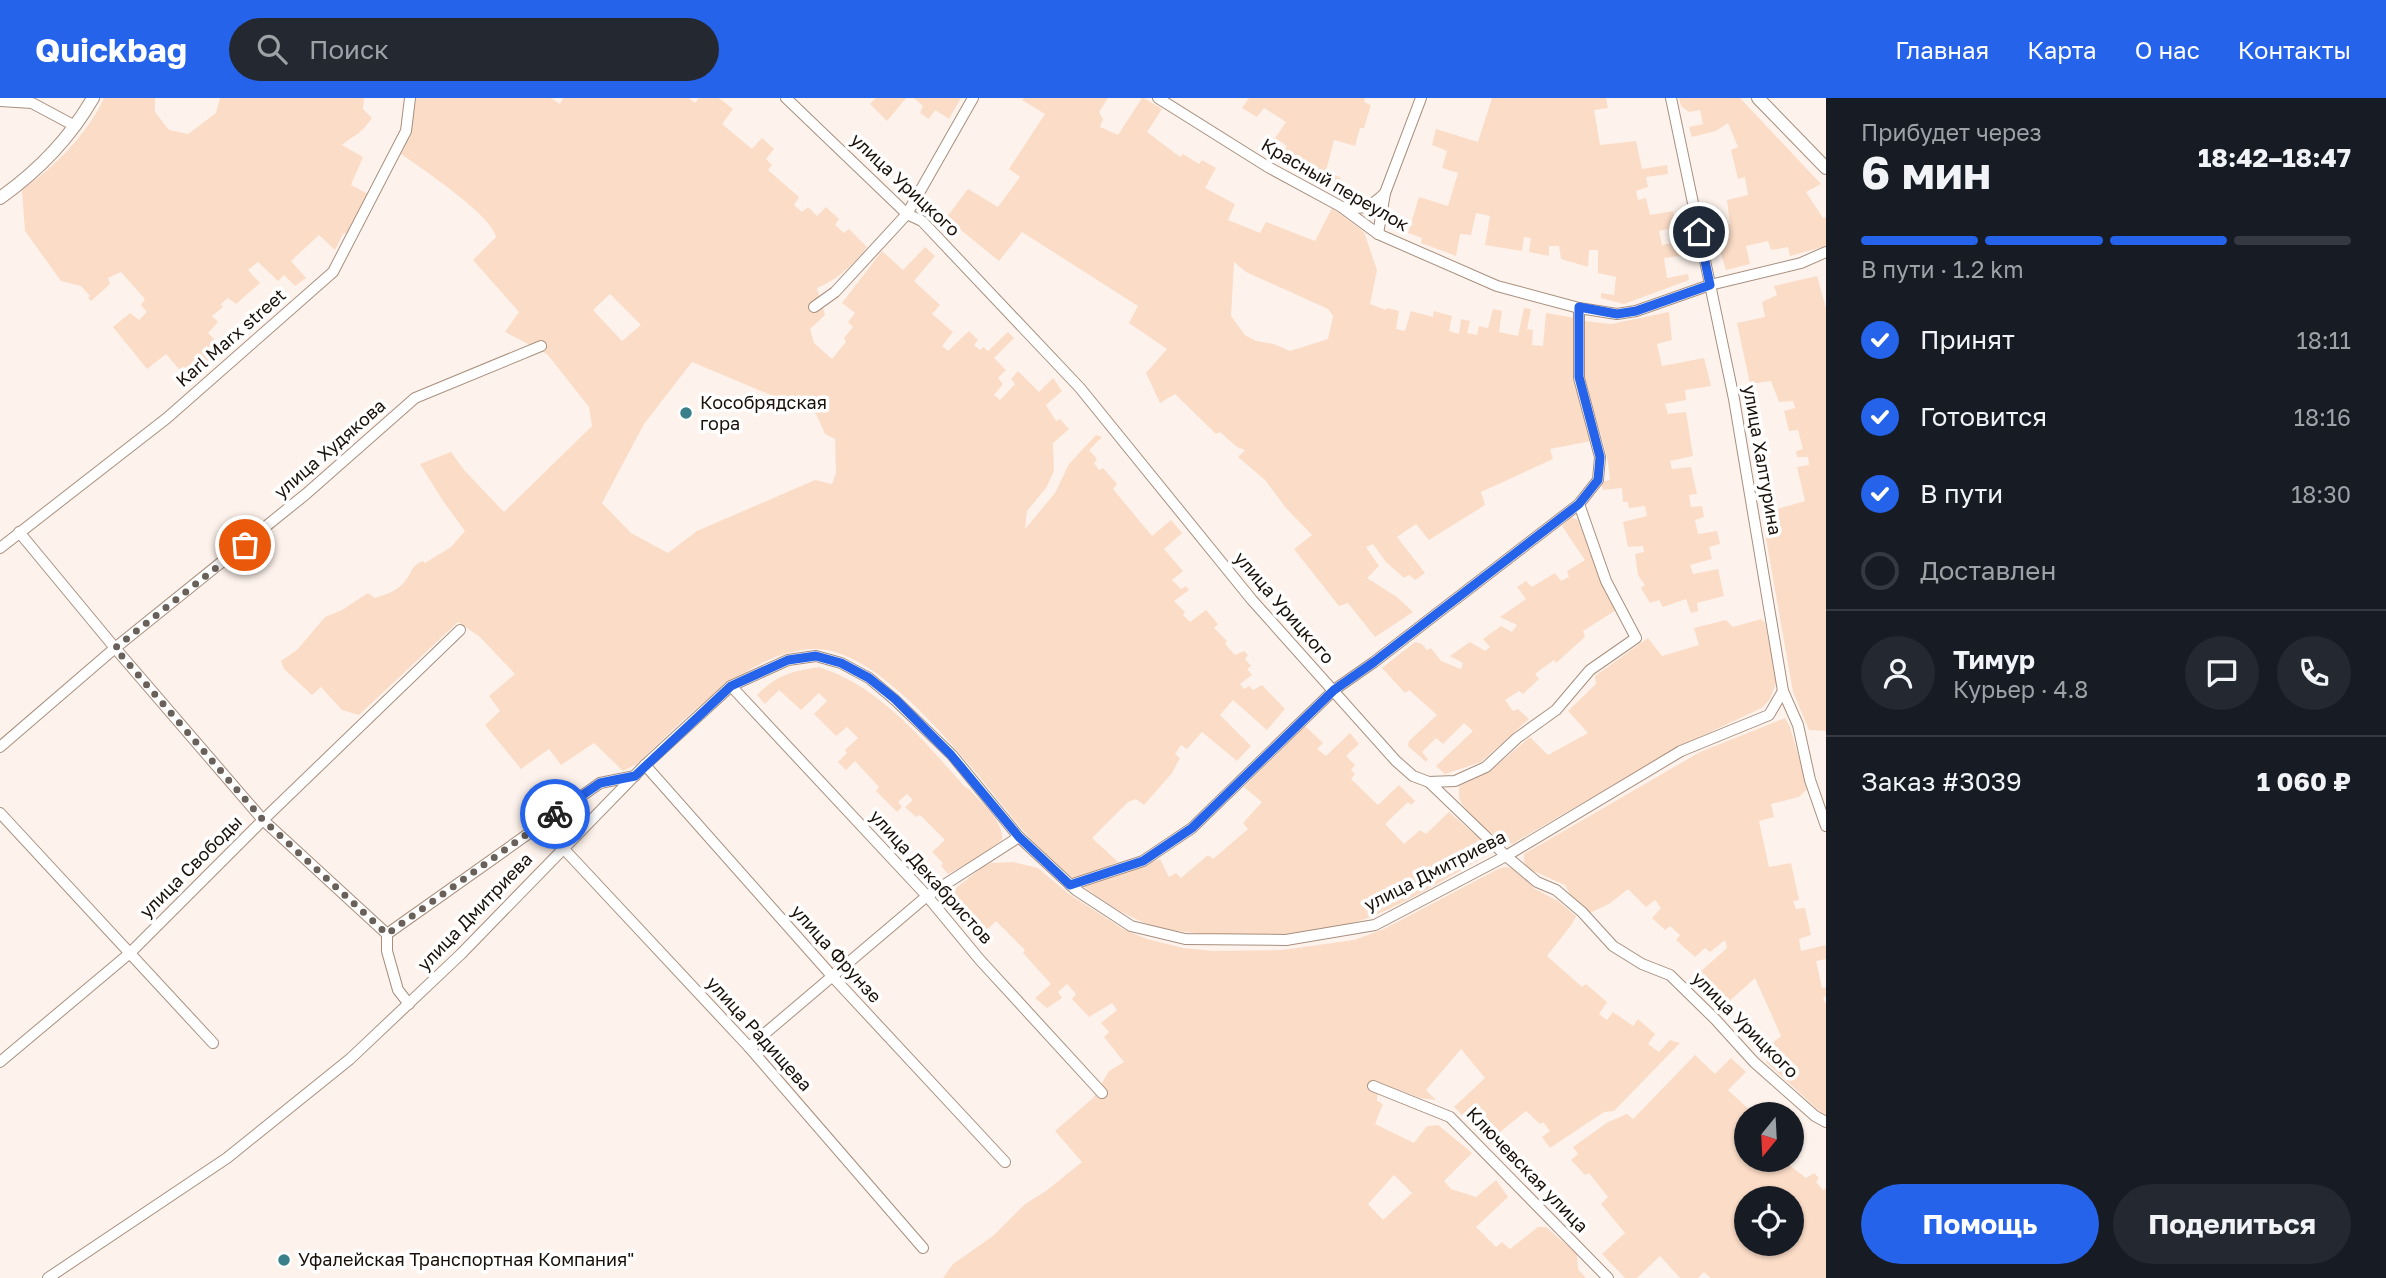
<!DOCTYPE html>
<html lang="ru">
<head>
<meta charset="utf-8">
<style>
	:root { --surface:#171b24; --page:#242831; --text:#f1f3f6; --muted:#9ea1a6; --line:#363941; --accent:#2563eb }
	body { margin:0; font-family:"Golos Text",sans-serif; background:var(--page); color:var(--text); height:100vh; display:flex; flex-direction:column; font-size:26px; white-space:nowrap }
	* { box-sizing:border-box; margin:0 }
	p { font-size:23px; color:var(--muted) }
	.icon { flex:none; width:38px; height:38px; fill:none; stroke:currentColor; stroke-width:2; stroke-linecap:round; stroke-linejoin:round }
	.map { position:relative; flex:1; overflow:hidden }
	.sheet { display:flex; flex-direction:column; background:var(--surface); width:560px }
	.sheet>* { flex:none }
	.needle { width:46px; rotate:198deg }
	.tools { position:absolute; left:1734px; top:1004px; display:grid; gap:14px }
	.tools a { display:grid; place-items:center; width:70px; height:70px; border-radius:50%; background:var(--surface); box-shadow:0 2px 5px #0004; font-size:35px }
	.pin { position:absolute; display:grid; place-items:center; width:60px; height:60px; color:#fff; margin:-30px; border:4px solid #fff; border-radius:50%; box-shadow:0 2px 7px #0007 }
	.courier { position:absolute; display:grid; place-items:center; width:70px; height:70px; margin:-35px; border:5px solid #2563eb; border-radius:50%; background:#fff; color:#222; box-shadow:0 2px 9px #0007 }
	.headline em { font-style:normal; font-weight:700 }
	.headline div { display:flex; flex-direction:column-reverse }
	.headline { display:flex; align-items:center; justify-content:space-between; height:119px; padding:0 35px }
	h1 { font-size:46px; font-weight:700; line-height:52px }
	.bar { display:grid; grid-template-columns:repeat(4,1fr); gap:10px 7px; align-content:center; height:84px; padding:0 35px }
	.bar i { height:9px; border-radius:5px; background:var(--line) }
	.bar .on { background:var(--accent) }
	.bar p { grid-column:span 4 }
	.line { display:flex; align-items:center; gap:18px; padding:0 35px; border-top:2px solid var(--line) }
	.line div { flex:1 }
	.round { display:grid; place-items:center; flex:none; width:74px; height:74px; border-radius:37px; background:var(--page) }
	ol { padding:0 35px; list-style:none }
	li { display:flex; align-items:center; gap:21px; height:77px }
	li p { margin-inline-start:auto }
	li .icon { padding:7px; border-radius:50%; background:var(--accent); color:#fff; stroke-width:4 }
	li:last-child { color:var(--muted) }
	li i { width:38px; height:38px; border:4px solid var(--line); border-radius:50% }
	.action { display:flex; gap:14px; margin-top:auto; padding:14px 35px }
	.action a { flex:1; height:80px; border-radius:42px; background:var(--accent); color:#fff; font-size:28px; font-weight:700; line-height:80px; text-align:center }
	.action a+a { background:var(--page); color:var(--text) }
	header { display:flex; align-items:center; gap:42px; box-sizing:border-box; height:98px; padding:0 35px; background:var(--accent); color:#fff }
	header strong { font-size:33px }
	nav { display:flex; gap:38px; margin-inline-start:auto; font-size:24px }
	.search { width:490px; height:63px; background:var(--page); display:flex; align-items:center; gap:18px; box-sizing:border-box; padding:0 24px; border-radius:38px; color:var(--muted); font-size:26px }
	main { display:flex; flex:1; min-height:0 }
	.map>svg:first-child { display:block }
</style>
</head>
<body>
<header>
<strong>Quickbag</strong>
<div class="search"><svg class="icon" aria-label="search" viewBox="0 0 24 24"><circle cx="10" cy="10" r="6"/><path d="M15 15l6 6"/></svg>Поиск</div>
<nav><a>Главная</a><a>Карта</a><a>О нас</a><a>Контакты</a></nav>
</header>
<main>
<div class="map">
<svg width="1826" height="1180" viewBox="0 0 1826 1180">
	<rect width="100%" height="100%" fill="#fef3ec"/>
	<!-- green -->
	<g fill="#fbdcc7" fill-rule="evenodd">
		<path d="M104 0H155V14L169 32 188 36 216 15 220 0H364L363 11 372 20C360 37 357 35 342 47L363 59 351 87 368 96 349 134 343 136 335 152 319 137 291 163 306 180 295 188 284 177 278 183 258 164 248 172 260 185 236 206 228 200 221 206 223 209 212 218 218 224 208 235 220 247 214 257 184 285 181 281 184 277 166 256 147 271 113 229 130 215 139 222 147 214 141 207 145 201 121 174 108 180 110 186 91 203 88 200 90 198 81 188 61 183 25 133 22 92C54 69 87 37 104 0Z"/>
		<path d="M416 0H551L560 6 563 0H689L695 5 699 0H719L733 11 722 26 752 51 762 40 774 51 766 61 772 67 768 72 799 99 794 107 802 114 808 109 817 118 826 109 839 121 835 127 844 135 849 131 867 149C854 166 837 182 817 190L825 217 810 231 814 245 832 261 846 244 844 240 853 229 848 224 855 215 842 205 882 153 903 172 925 149 935 158 914 183 940 207 932 216 953 234 942 248 948 253 969 233 978 242 974 247 980 252 983 249 988 253 1008 234 1014 240 994 260 1006 272 998 280 1003 286 994 297 1000 302 1015 286 1011 281 1018 273 1039 294 1053 280 1062 293 1046 307 1056 323 1060 321 1069 331 1053 345 1054 373 1046 390 1027 413 1025 431 1055 395 1069 366 1096 337 1102 339 1089 352 1097 361 1094 365 1099 372 1103 370 1117 386 1113 391 1152 438 1171 422 1182 435 1164 451 1183 473 1172 482 1181 491 1186 488 1189 492 1174 503 1185 514 1183 517 1190 524 1206 512 1218 526 1214 530 1227 543 1225 546 1235 557 1244 553 1248 557 1245 561 1251 568 1247 571 1252 577 1240 586 1244 591 1249 588 1253 592 1262 587 1285 611 1267 632 1233 602 1220 617 1251 648 1237 663 1202 634 1187 651 1181 647 1175 656 1180 660 1172 675 1144 707 1136 701 1128 704 1092 740 1118 764 1075 782C1056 765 1037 749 1021 730 979 680 883 547 812 551 747 554 682 624 637 666L623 673 594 645 561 667 549 651 521 671 485 627 500 613 489 598 515 576 480 539 458 524 359 617 342 612 321 589 312 597 284 571 281 563 297 552 325 519 342 512 368 495 375 500C388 496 400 492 408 479 413 470 413 467 423 463L425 465 451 449 465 433 443 403 420 366 451 354 465 373 504 414 592 328 589 309 547 256 505 234 519 214 473 162 496 139C493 118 421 70 401 56L411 33ZM610 196 641 227 622 243 593 212ZM692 264 816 316 825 336 835 341 836 375 832 386 815 382 697 433 668 455 631 435 602 405 644 326Z"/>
		<path d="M876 0H906L887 23 870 6Z"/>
		<path d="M914 0H961L949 21 935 12 929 21 920 15 923 8Z"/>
		<path d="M1024 0H1108L1099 14 1103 21 1100 29 1118 37 1142 0H1144L1162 11 1147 34 1180 59 1183 56 1199 66 1202 62 1216 70 1205 90 1235 106 1228 122 1260 135 1266 124 1315 143 1332 110 1364 134 1377 172 1370 206 1386 212 1387 210 1399 213 1396 231 1405 233 1411 213 1433 219 1434 213 1452 218 1449 233 1459 236 1461 221 1470 223 1467 235 1477 237 1479 228 1488 230 1493 211 1502 213 1499 234 1518 238 1524 210 1531 211 1527 231 1533 232 1532 247 1543 248 1546 215 1575 220 1574 279 1591 343 1550 351 1553 361 1481 394 1485 407 1429 442 1416 426 1397 439 1425 475 1415 482 1409 477 1404 480 1386 464 1373 446 1366 449 1379 468 1367 480 1397 499 1413 514 1375 539 1348 505 1339 508 1294 451 1312 437 1286 410 1265 382 1238 359 1245 352 1237 349 1220 334 1216 336 1175 296 1160 305 1146 275 1167 251 1129 225 1138 208 1022 134 999 163 946 120 968 91 998 109 1020 79 1009 71 1045 16 1022 2ZM1234 164 1246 174 1328 211 1333 218 1328 241 1290 253 1274 246 1256 243 1245 237 1231 218Z"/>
		<path d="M1249 0H1365L1364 4 1371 7 1364 30H1360L1355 48 1334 42 1326 73 1341 80 1338 93 1279 63 1287 48 1275 40 1286 24 1264 10 1257 19 1242 10Z"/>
		<path d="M1492 0H1606L1608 10 1594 12 1600 47 1636 43 1642 71 1667 67 1668 76 1646 79 1648 89 1636 93 1638 102 1646 100 1650 117 1673 113 1676 129 1659 133 1662 147 1677 144 1680 158 1664 160 1667 180 1688 176 1689 182 1624 206 1601 200V195L1614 197 1616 179 1598 175V152H1589L1588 169 1561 161 1559 148H1549V158L1529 154 1531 140 1524 139 1522 153 1485 147 1490 118 1476 115 1471 137 1460 136 1456 158 1421 145 1422 140 1408 135 1419 99 1448 108 1458 75 1442 70 1447 53 1432 47 1436 31 1478 44Z"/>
		<path d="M1679 0H1740L1821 86 1806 94 1823 120 1826 119V148L1790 158 1788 149 1771 152 1768 143 1746 148 1750 166 1726 172 1713 130 1730 126 1727 102 1748 97 1745 79 1738 81 1731 52 1738 49 1728 25 1716 33 1692 39 1689 29 1703 26 1700 12 1689 14 1681 8Z"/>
		<path d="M1817 178 1826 210V633L1809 632 1793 594 1764 429 1777 411 1805 403 1797 369 1809 367 1808 359H1797L1796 353 1803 351 1798 332 1789 333 1784 313 1795 310 1793 303 1779 304 1771 283 1750 286 1737 225 1765 219 1762 204 1777 197 1774 188Z"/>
		<path d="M1669 214 1672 242 1657 246 1662 268 1704 260 1711 288 1685 292 1686 302 1665 306 1668 316 1686 314 1693 358 1670 363 1672 371 1691 369 1697 396 1689 397 1691 409 1702 408 1704 419 1695 422 1698 436 1717 433 1720 446 1709 449 1712 461 1690 467 1693 476 1718 471 1724 498 1697 505 1698 513 1691 515 1686 501 1663 509 1659 502 1650 505 1641 490 1645 487 1638 477 1635 456 1644 454 1643 448 1628 449 1623 424 1647 418 1645 408 1629 410 1628 404H1623L1622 390 1603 392 1601 384 1610 382C1608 349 1594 320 1586 288 1581 267 1583 244 1584 223L1611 226Z"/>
		<path d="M1571 419 1578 422 1597 473 1616 512 1583 533 1585 539 1556 565 1554 562 1535 576 1539 581 1523 596 1519 593 1505 602 1513 613 1518 611 1529 621 1481 664 1445 676 1436 668 1473 633 1464 625 1443 646 1436 640 1422 654 1428 661 1426 664 1408 648 1409 643 1437 617 1409 592 1405 595 1382 570 1415 544 1422 546 1427 552 1431 550 1441 563 1461 571 1463 565 1450 558 1470 544 1485 553 1490 549 1483 541 1501 528 1512 534 1517 527 1500 519 1526 501 1517 489 1526 483 1532 489 1555 475 1561 483 1569 479 1567 473 1585 462 1562 428Z"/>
		<path d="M1761 521 1765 525 1777 583 1770 601 1762 610 1682 647 1512 746C1496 741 1465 717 1459 700 1459 699 1459 690 1459 688L1490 673 1530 639 1548 657 1588 635 1568 613 1596 586 1595 578 1648 540 1662 558 1699 547 1694 530 1726 522 1733 529Z"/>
		<path d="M819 569C881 589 923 642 965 689L969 691C981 705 1004 723 1002 742L974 762 948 776 941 768 943 765 932 754 945 742 920 717 916 719 905 709 913 702 907 696 898 704 902 709 897 714 876 693 879 689 855 663 846 672 838 664 847 655 845 652 858 640 847 629 836 638 814 616 827 603 819 595 801 612 779 592 765 606 757 597C776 577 793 573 819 569Z"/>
		<path d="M1785 620 1790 629 1808 690 1799 699 1771 706 1774 719 1759 723 1769 769 1791 765 1799 802 1793 803 1796 811 1805 810 1811 837 1799 841 1801 853 1826 847V861L1816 863 1822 890 1826 889V898L1823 900 1826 906V1019L1767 965 1763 953 1781 938 1755 880 1723 909 1691 882 1727 850 1725 842 1710 854 1705 850 1695 859 1676 842 1680 837 1670 828 1665 832 1652 820 1661 810 1655 802 1646 809 1628 791 1609 806 1590 815 1572 800 1565 787 1529 771 1524 764V756L1700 654Z"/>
		<path d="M1305 628 1323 645 1317 651 1326 658 1350 635 1359 646 1346 658 1355 667 1351 672 1355 676 1351 681 1378 707 1399 687 1415 703 1411 707 1408 704 1385 726 1404 746 1420 732 1426 736 1449 714 1489 749V756C1451 778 1412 802 1371 819 1316 840 1215 843 1158 829 1131 822 1105 805 1083 788L1160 761 1169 779 1176 775 1181 780 1208 757 1213 761 1248 731 1243 725 1262 704 1244 689Z"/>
		<path d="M1013 764 1038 770 1069 796 1123 831 1147 841 1183 850 1213 853 1282 852 1354 842 1384 831 1498 771 1506 769 1514 771 1535 791 1558 803 1576 818 1572 826 1547 858 1582 889 1586 886 1607 904 1599 916 1607 922 1613 914 1633 928 1638 921 1655 936 1648 946 1659 954 1670 942 1680 945 1614 1013 1604 1014 1550 1050 1542 1039 1550 1033 1543 1024 1540 1026 1526 1013 1500 1034 1506 1042 1493 1047 1454 1009 1485 980 1461 951 1426 992 1436 1002 1420 1000 1378 984 1377 1003 1383 1006 1375 1026 1414 1045 1427 1028 1438 1027 1472 1055 1444 1083 1451 1091 1476 1099 1496 1082 1508 1099 1476 1129 1496 1149 1502 1144 1510 1151 1538 1129H1546L1577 1156 1578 1171 1586 1180H943L953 1166 993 1138 1025 1106 1046 1093 1082 1064 1055 1033 1093 1000 1109 973 1124 964 1104 939 1109 934 1101 925 1117 912 1112 905 1089 919 1072 901 1076 896 1067 886 1058 894 1062 900 1047 910 1035 900 1051 886 1023 855 1025 852 996 823 980 838 942 801 984 768 991 765ZM1394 1077 1412 1095 1383 1122 1368 1106Z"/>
		<path d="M1695 957 1715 976 1731 960 1746 974 1728 992 1751 1013 1746 1017V1062H1776L1774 1065 1780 1072 1788 1066 1806 1080 1814 1075 1819 1080 1816 1084 1823 1092 1826 1090V1180H1711L1704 1174 1698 1180H1680L1660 1158 1637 1180H1625L1602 1156 1625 1135 1601 1106 1608 1099 1589 1075 1585 1077 1571 1062 1578 1056 1573 1049 1608 1024 1627 1016 1633 1021ZM1746 1101H1792V1146H1746Z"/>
	</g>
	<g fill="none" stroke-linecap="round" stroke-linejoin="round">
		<defs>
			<g id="minor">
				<path d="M786 0 907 116 922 123 1080 290 1252 502 1396 663 1413 678 1429 684 1506 758 1537 784 1556 792 1582 814 1613 848 1642 866 1670 877 1715 921 1754 964 1815 1018 1826 1024"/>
				<path d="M1158 0 1268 69 1340 108 1378 136 1497 188 1579 210 1617 216 1636 213 1710 187 1801 165 1826 154"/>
				<path d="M1671 0 1734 301 1783 593 1798 627 1810 682 1826 728"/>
				<path d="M0 3 32 5 75 28"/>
				<path d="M1345 109C1363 112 1372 108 1385 95"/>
				<path d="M1378 136 1385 95 1421 0"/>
				<path d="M814 209 835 194 907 116 973 0"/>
				<path d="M19 434 115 550 263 722 387 836V853L398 892 409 906"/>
				<path d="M0 450 167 320 333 174 406 33 410 0"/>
				<path d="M731 588 927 798 980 862 1102 995"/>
				<path d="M0 649 115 550 306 396 415 300 541 248"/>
				<path d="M645 667 832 878 1005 1064"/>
				<path d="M1429 684 1455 683 1486 669 1517 640 1556 612 1590 572 1636 540 1606 483 1579 406"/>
				<path d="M0 715 213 945"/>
				<path d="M563 750 749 949 923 1150"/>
				<path d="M1070 787 1143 763 1192 730 1334 592 1374 564 1579 406 1598 382 1600 359 1579 280V210"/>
				<path d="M387 836 600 685 635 678"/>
				<path d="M749 949 927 798 1019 739"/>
				<path d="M0 964 130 855 263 722 460 532"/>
				<path d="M1373 988 1450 1019 1608 1180"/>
				<path d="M48 1180 227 1060 350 961 461 856 645 667 731 588 788 562 816 558 841 565 869 580 895 602 952 657 1019 739 1076 792 1131 828 1185 841 1286 842 1375 827 1506 758 1681 653 1769 617 1783 593"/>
			</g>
			<g id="major">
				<path d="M1758 0 1826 70"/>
				<path d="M0 100C38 73 70 40 93 0"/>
			</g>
		</defs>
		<!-- minor casing -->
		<use href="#minor" stroke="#a88f7e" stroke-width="12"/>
		<!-- major casing -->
		<use href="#major" stroke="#a88f7e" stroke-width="14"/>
		<!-- minor -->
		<use href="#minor" stroke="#fff" stroke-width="10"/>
		<!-- major -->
		<use href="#major" stroke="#fff" stroke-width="12"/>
	</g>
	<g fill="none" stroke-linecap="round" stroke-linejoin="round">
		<!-- done -->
		<path stroke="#696059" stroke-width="7" stroke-dasharray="0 12.6" d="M245 447 115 550 263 722 387 836 555 716"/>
		<!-- route -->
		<path stroke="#2563eb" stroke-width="9" d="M555 716 600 685 635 678 731 588 788 562 816 558 841 565 869 580 895 601 951 657 1019 739 1070 787 1143 763 1192 730 1334 592 1374 564 1579 406 1598 382 1600 359 1579 279V209L1617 216 1636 213 1710 187 1699 134"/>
	</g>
	<!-- markers -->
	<g fill="#39808a" stroke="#fff" stroke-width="2.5">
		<circle cx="686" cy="315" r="7"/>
		<circle cx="284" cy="1162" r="7"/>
	</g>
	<g text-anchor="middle" stroke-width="7" stroke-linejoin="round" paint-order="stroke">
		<!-- street labels -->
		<g font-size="18" fill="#19110a" stroke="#fff">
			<text transform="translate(905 87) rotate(43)" y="6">улица Урицкого</text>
			<text transform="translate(1335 87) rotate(30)" y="6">Красный переулок</text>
			<text transform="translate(231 240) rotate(-41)" y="6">Karl Marx street</text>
			<text transform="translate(330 351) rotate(-41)" y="6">улица Худякова</text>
			<text transform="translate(1762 362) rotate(80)" y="6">улица Халтурина</text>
			<text transform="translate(1284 510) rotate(49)" y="6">улица Урицкого</text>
			<text transform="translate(191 769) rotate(-45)" y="6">улица Свободы</text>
			<text transform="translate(1435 773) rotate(-27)" y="6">улица Дмитриева</text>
			<text transform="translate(931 779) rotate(48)" y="6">улица Декабристов</text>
			<text transform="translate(475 814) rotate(-46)" y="6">улица Дмитриева</text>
			<text transform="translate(836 856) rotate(48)" y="6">улица Фрунзе</text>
			<text transform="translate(1745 927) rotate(45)" y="6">улица Урицкого</text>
			<text transform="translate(759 936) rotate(48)" y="6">улица Радищева</text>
			<text transform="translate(1527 1072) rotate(46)" y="6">Ключевская улица</text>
		</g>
		<!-- poi labels -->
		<g font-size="18" fill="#19110a" stroke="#fff" text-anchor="start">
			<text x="700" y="311">Кособрядская<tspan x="700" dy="21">гора</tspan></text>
			<text x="298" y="1168">Уфалейская Транспортная Компания"</text>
		</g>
	</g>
</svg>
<div class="tools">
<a><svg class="needle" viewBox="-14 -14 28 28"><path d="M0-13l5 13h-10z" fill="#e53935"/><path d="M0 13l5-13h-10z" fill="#9ea1a6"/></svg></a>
<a><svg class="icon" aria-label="locate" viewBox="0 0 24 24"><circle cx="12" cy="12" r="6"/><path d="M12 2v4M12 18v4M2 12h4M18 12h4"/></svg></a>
</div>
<div class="pin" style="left:245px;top:447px;background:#ea580c"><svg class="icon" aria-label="bag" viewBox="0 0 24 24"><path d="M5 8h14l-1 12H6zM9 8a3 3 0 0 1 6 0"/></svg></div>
<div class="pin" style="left:1699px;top:134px;background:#1f2937"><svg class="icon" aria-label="home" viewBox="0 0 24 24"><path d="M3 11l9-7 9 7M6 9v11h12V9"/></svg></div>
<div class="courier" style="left:555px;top:716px"><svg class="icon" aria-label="bike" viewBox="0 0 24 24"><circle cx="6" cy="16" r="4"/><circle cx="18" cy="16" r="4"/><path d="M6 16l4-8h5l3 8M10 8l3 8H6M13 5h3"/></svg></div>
</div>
<section class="sheet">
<div class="headline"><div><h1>6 мин</h1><p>Прибудет через</p></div><em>18:42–18:47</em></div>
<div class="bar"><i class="on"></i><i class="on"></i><i class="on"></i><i></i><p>В пути · 1.2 km</p></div>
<ol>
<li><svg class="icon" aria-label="check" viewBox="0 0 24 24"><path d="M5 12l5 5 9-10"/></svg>Принят<p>18:11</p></li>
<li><svg class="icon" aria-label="check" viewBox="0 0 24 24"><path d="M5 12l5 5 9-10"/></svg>Готовится<p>18:16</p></li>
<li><svg class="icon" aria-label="check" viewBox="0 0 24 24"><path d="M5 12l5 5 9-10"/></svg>В пути<p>18:30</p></li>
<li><i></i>Доставлен</li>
</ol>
<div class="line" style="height:126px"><a class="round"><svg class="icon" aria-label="person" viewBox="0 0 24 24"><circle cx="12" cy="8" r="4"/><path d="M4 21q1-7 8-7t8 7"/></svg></a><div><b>Тимур</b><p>Курьер · 4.8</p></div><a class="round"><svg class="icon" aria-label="chat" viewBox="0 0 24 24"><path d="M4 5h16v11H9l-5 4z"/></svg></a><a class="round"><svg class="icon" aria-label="phone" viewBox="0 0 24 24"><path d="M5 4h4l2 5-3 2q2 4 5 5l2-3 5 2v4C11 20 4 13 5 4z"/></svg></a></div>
<div class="line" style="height:91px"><div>Заказ #3039</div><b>1 060 ₽</b></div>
<div class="action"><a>Помощь</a><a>Поделиться</a></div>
</section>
</main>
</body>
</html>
